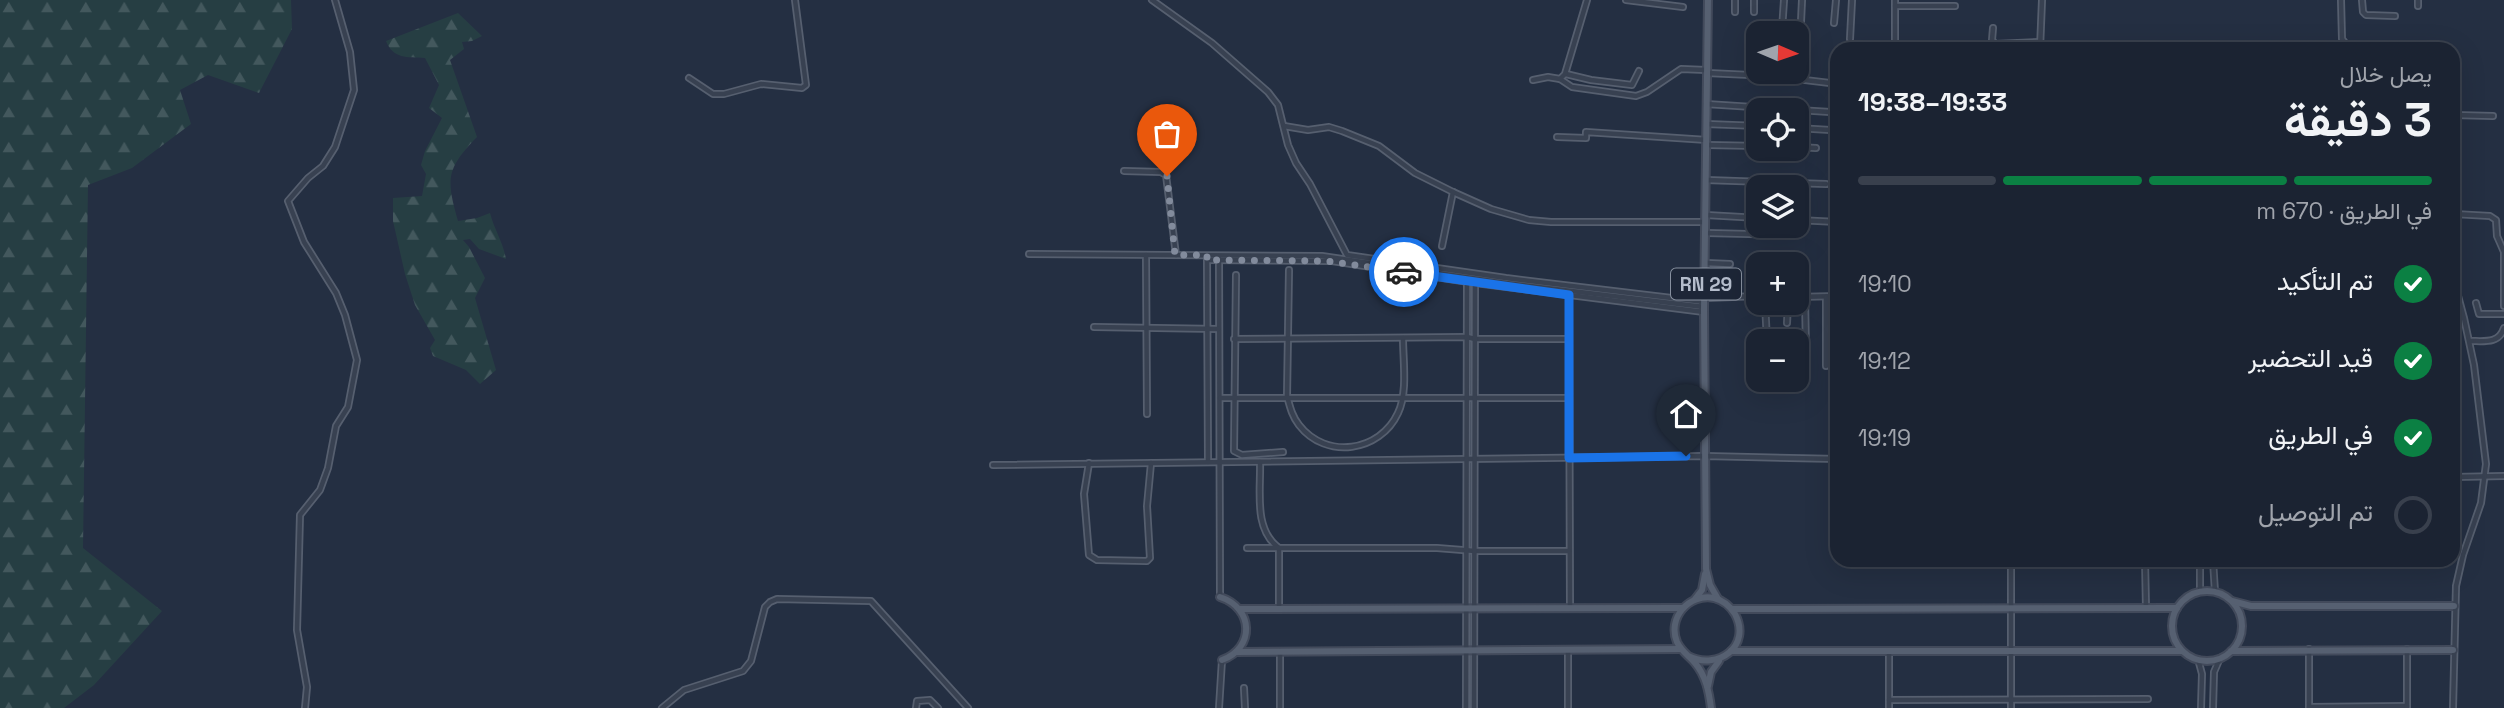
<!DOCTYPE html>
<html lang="ar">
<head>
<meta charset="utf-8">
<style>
	:root { --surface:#1b2332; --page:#282f3e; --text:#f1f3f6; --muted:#a0a4ac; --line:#39404d; --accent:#0b8043 }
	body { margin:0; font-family:"Space Grotesk",Vazirmatn,sans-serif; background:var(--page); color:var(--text); direction:rtl; height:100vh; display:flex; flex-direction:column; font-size:26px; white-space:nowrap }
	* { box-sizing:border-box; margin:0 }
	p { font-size:23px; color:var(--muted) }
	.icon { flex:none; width:38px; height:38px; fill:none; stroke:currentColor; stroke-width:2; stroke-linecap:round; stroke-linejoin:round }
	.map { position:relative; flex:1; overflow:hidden; direction:ltr }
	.sheet { position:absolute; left:1830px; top:42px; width:630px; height:525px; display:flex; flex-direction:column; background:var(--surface); border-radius:21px; box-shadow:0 7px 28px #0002,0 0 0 2px var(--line); direction:rtl }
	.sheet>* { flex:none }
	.needle { width:46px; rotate:92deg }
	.controls { position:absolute; left:1746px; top:21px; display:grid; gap:14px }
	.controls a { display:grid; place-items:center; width:63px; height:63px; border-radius:14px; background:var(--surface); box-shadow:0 7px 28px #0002,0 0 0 2px var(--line); font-size:35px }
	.pin { position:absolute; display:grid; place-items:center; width:60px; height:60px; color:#fff; margin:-72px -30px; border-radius:50% 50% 50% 0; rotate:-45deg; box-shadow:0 0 7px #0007 }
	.pin .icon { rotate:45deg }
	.courier { position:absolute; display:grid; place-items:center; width:70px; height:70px; margin:-35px; border:5px solid #1a73e8; border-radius:50%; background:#fff; color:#222; box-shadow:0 2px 9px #0007 }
	.overview em { font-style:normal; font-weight:700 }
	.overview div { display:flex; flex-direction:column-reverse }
	.overview { display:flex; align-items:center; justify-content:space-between; height:119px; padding:0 28px }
	h1 { font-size:46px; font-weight:700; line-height:52px }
	.bar { display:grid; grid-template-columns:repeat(4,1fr); gap:10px 7px; align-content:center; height:84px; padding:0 28px }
	.bar i { height:9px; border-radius:5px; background:var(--line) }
	.bar .on { background:var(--accent) }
	.bar p { grid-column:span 4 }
	ol { padding:0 28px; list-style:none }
	li { display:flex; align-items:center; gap:21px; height:77px }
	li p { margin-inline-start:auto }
	li .icon { padding:7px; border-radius:50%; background:var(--accent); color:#fff; stroke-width:4 }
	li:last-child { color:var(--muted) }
	li i { width:38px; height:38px; border:4px solid var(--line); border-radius:50% }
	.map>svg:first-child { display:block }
</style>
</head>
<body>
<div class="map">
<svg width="2504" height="708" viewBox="0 0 2504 708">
	<defs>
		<pattern id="forest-firs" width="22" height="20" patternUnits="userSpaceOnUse" patternTransform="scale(1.75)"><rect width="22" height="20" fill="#263e43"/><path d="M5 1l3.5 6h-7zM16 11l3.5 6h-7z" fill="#43585d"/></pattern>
	</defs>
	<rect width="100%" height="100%" fill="#242f42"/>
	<!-- forest -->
	<g fill="url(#forest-firs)">
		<path d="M0 0H291L292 29 259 93 208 75 180 90 191 124 132 168 88 185 83 548 162 611 94 685 64 708H0Z"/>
		<path d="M458 13 482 36 472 41 462 42 464 49 450 60 477 137C446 169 446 179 458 221L477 218 490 213C494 229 503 242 506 259L479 249 470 239 463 240 469 247 485 278 475 298 496 370 480 384 466 370 433 356 430 348 435 340 415 305 405 274 393 221V198L422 196 426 174 421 165 425 151 442 118 429 108 439 85 425 58C407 57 393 59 386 41Z"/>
	</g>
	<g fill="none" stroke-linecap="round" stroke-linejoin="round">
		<defs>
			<g id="minor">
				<path d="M1152 0 1212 43 1268 92 1278 105 1288 145 1296 163 1310 184 1347 255 1506 278 1705 302"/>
				<path d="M1626 0 1683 7"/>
				<path d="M2341 0 2342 39 2346 44 2358 49"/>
				<path d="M2362 0 2363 12 2366 15 2395 16"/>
				<path d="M2418 0V6"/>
				<path d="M1895 6H1955"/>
				<path d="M1735 12V0"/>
				<path d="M1754 12V0"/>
				<path d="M1834 23 1836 0"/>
				<path d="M1993 28 1992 40 1995 44 2040 42"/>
				<path d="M1782 30 1784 0"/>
				<path d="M1850 39 1852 0"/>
				<path d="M1800 43 1802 0"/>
				<path d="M1895 49V0"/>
				<path d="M2040 49 2042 0"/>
				<path d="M1707 73 1772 76 1838 84"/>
				<path d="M1566 74 1591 80 1632 85 1639 71"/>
				<path d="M689 78 713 94H724L761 84 802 88 806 85 795 0"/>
				<path d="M1560 79 1572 87 1636 96 1647 92 1681 69 1706 70"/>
				<path d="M1533 80 1548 77 1560 79 1565 74 1587 0"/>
				<path d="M1706 104 1830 112"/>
				<path d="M2454 115 2493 116"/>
				<path d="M1706 124 1759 126"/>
				<path d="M1284 126 1308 130 1329 127 1342 131 1379 146 1415 173 1453 192 1491 209 1529 220 1551 222H1705"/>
				<path d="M1797 128 1830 130"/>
				<path d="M1557 137 1586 138V132L1707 140"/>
				<path d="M1707 145 1759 146"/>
				<path d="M1797 147 1816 148"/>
				<path d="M1124 171 1161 172 1166 175 1176 255"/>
				<path d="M1706 180 1826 184"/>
				<path d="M2454 214 2490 216 2496 220 2497 236 2504 252V306"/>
				<path d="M1706 215 1759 218"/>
				<path d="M1797 220 1838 222"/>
				<path d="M1706 233 1788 235"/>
				<path d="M1442 246 1453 192"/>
				<path d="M1029 254 1322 256 1506 283 1704 307"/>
				<path d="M1146 255 1147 414"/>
				<path d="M1219 259 1220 597"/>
				<path d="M1207 260 1332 261 1475 283 1704 312"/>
				<path d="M1207 260 1208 462"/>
				<path d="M1706 263 1730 264"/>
				<path d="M1289 270 1287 396C1290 407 1292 416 1299 425 1326 460 1380 452 1398 413 1408 392 1403 361 1403 338"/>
				<path d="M1236 275 1234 451 1242 455 1283 452"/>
				<path d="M1569 295 1570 607"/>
				<path d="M1797 297 1838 296"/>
				<path d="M1805 297 1806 350"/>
				<path d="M1826 297V366"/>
				<path d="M1706 298 1759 296"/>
				<path d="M1765 303 1767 341"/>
				<path d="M2476 303 2479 314H2504"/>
				<path d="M1787 323 1788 303"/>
				<path d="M1094 327 1218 329"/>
				<path d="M1234 339 1467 337 1475 339H1569"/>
				<path d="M2470 341C2484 341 2499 344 2504 328"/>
				<path d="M1220 398H1569"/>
				<path d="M1260 462C1261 491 1253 529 1279 548V608"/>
				<path d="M1089 463 1084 494 1089 555 1097 560 1147 561 1150 558 1147 506 1151 463"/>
				<path d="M993 465 1705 456 1838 459"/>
				<path d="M2454 477 2504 476"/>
				<path d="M1247 548H1437L1475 551H1569"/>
				<path d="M2145 560 2146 608"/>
				<path d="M2213 560 2215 592"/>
				<path d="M2200 592V560"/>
				<path d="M2309 649V707"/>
				<path d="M1568 650V708"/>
				<path d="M1889 651V708"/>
				<path d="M2198 659 2202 674 2201 708"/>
				<path d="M1244 688 1245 708"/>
				<path d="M1889 700 2148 699"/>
				<path d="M2309 707 2407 706"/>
				<path d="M2407 707V649"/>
				<path d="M305 708 307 687 297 630 300 515 320 490 328 468 336 426 348 407 357 360 345 315 336 293 304 242 288 201 308 178 323 166 335 147 354 90 350 52 335 0"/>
				<path d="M662 708 684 690 743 671 751 661 765 607 770 602 777 599 871 601 968 708"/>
				<path d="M916 708 917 701 930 700 938 708"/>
				<path d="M1219 708 1222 660"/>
				<path d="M1280 708V651"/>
				<path d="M1466 708 1467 282"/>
				<path d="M1474 708 1475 283"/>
				<path d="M2011 708V560"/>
				<path d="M2213 708 2214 672 2220 658"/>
				<path d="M2453 708 2456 586 2463 555 2481 503 2486 464 2474 365 2464 318 2454 281"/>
			</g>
			<g id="major">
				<path d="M1708 0 1704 310 1706 569 1710 585 1718 599"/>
				<circle cx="2207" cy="626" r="35"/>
				<path d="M1220 597C1254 608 1255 648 1222 660"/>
				<path d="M1695 599 1702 590 1705 574"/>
				<path d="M2232 601 2251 606H2454"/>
				<path d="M1240 609 1683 608"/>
				<path d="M1732 609 2177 608"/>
				<path d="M1731 651H2182"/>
				<path d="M2231 651 2453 650"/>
				<path d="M1236 652 1681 649"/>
				<path d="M1688 656C1718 671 1752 646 1735 614 1730 606 1722 600 1714 598 1689 593 1667 618 1677 642 1681 651 1689 656 1695 663 1706 676 1709 692 1711 708"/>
				<path d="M1708 686 1711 672 1719 661"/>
			</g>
		</defs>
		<!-- minor casing -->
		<use href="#minor" stroke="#565f6f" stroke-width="8"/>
		<!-- major casing -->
		<use href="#major" stroke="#424a5b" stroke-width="10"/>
		<!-- minor -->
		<use href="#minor" stroke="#384151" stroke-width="4.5"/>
		<!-- major -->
		<use href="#major" stroke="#566071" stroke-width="6"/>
	</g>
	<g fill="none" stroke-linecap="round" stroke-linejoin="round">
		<!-- done -->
		<path stroke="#828b9c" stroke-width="7" stroke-dasharray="0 12.6" d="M1167 176 1175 255H1207V260L1327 261 1404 272"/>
		<!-- route -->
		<path stroke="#1a73e8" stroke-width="9" d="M1404 272 1569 295V458L1686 456"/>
	</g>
	<g text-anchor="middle" stroke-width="5" stroke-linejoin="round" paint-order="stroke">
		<!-- shield labels -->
		<rect fill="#1d2637" stroke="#87909f" stroke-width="2" x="1671" y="268.5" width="70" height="31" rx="5"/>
		<g font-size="19" font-weight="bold" fill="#b5bdcc">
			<text x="1706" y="291">RN 29</text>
		</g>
	</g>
</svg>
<div class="controls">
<a><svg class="needle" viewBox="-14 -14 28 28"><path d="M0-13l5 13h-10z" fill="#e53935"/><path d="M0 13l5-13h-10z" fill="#a0a4ac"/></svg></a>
<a><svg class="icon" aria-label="locate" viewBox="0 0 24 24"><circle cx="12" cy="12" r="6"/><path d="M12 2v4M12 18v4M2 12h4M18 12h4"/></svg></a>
<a><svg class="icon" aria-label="layers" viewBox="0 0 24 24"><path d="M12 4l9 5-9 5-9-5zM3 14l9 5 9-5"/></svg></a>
<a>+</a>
<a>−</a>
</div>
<div class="pin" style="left:1167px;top:176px;background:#ea580c"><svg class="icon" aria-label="bag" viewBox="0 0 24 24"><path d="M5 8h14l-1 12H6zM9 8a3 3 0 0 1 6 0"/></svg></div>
<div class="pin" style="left:1686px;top:456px;background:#1f2937"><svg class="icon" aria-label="home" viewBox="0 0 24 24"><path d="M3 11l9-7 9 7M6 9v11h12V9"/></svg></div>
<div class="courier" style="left:1404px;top:272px"><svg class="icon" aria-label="car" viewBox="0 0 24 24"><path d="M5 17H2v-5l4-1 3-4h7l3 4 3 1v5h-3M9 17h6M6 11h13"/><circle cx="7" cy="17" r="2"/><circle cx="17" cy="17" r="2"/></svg></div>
<section class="sheet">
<div class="overview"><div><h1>3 دقيقة</h1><p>يصل خلال</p></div><em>19:33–19:38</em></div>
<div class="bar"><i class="on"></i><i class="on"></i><i class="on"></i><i></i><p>في الطريق · 670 m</p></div>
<ol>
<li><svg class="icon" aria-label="check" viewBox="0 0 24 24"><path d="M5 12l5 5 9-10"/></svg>تم التأكيد<p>19:10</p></li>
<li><svg class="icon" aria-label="check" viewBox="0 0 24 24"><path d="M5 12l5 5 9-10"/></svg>قيد التحضير<p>19:12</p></li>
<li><svg class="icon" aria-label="check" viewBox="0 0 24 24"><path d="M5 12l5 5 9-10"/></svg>في الطريق<p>19:19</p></li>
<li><i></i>تم التوصيل</li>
</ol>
</section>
</div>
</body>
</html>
